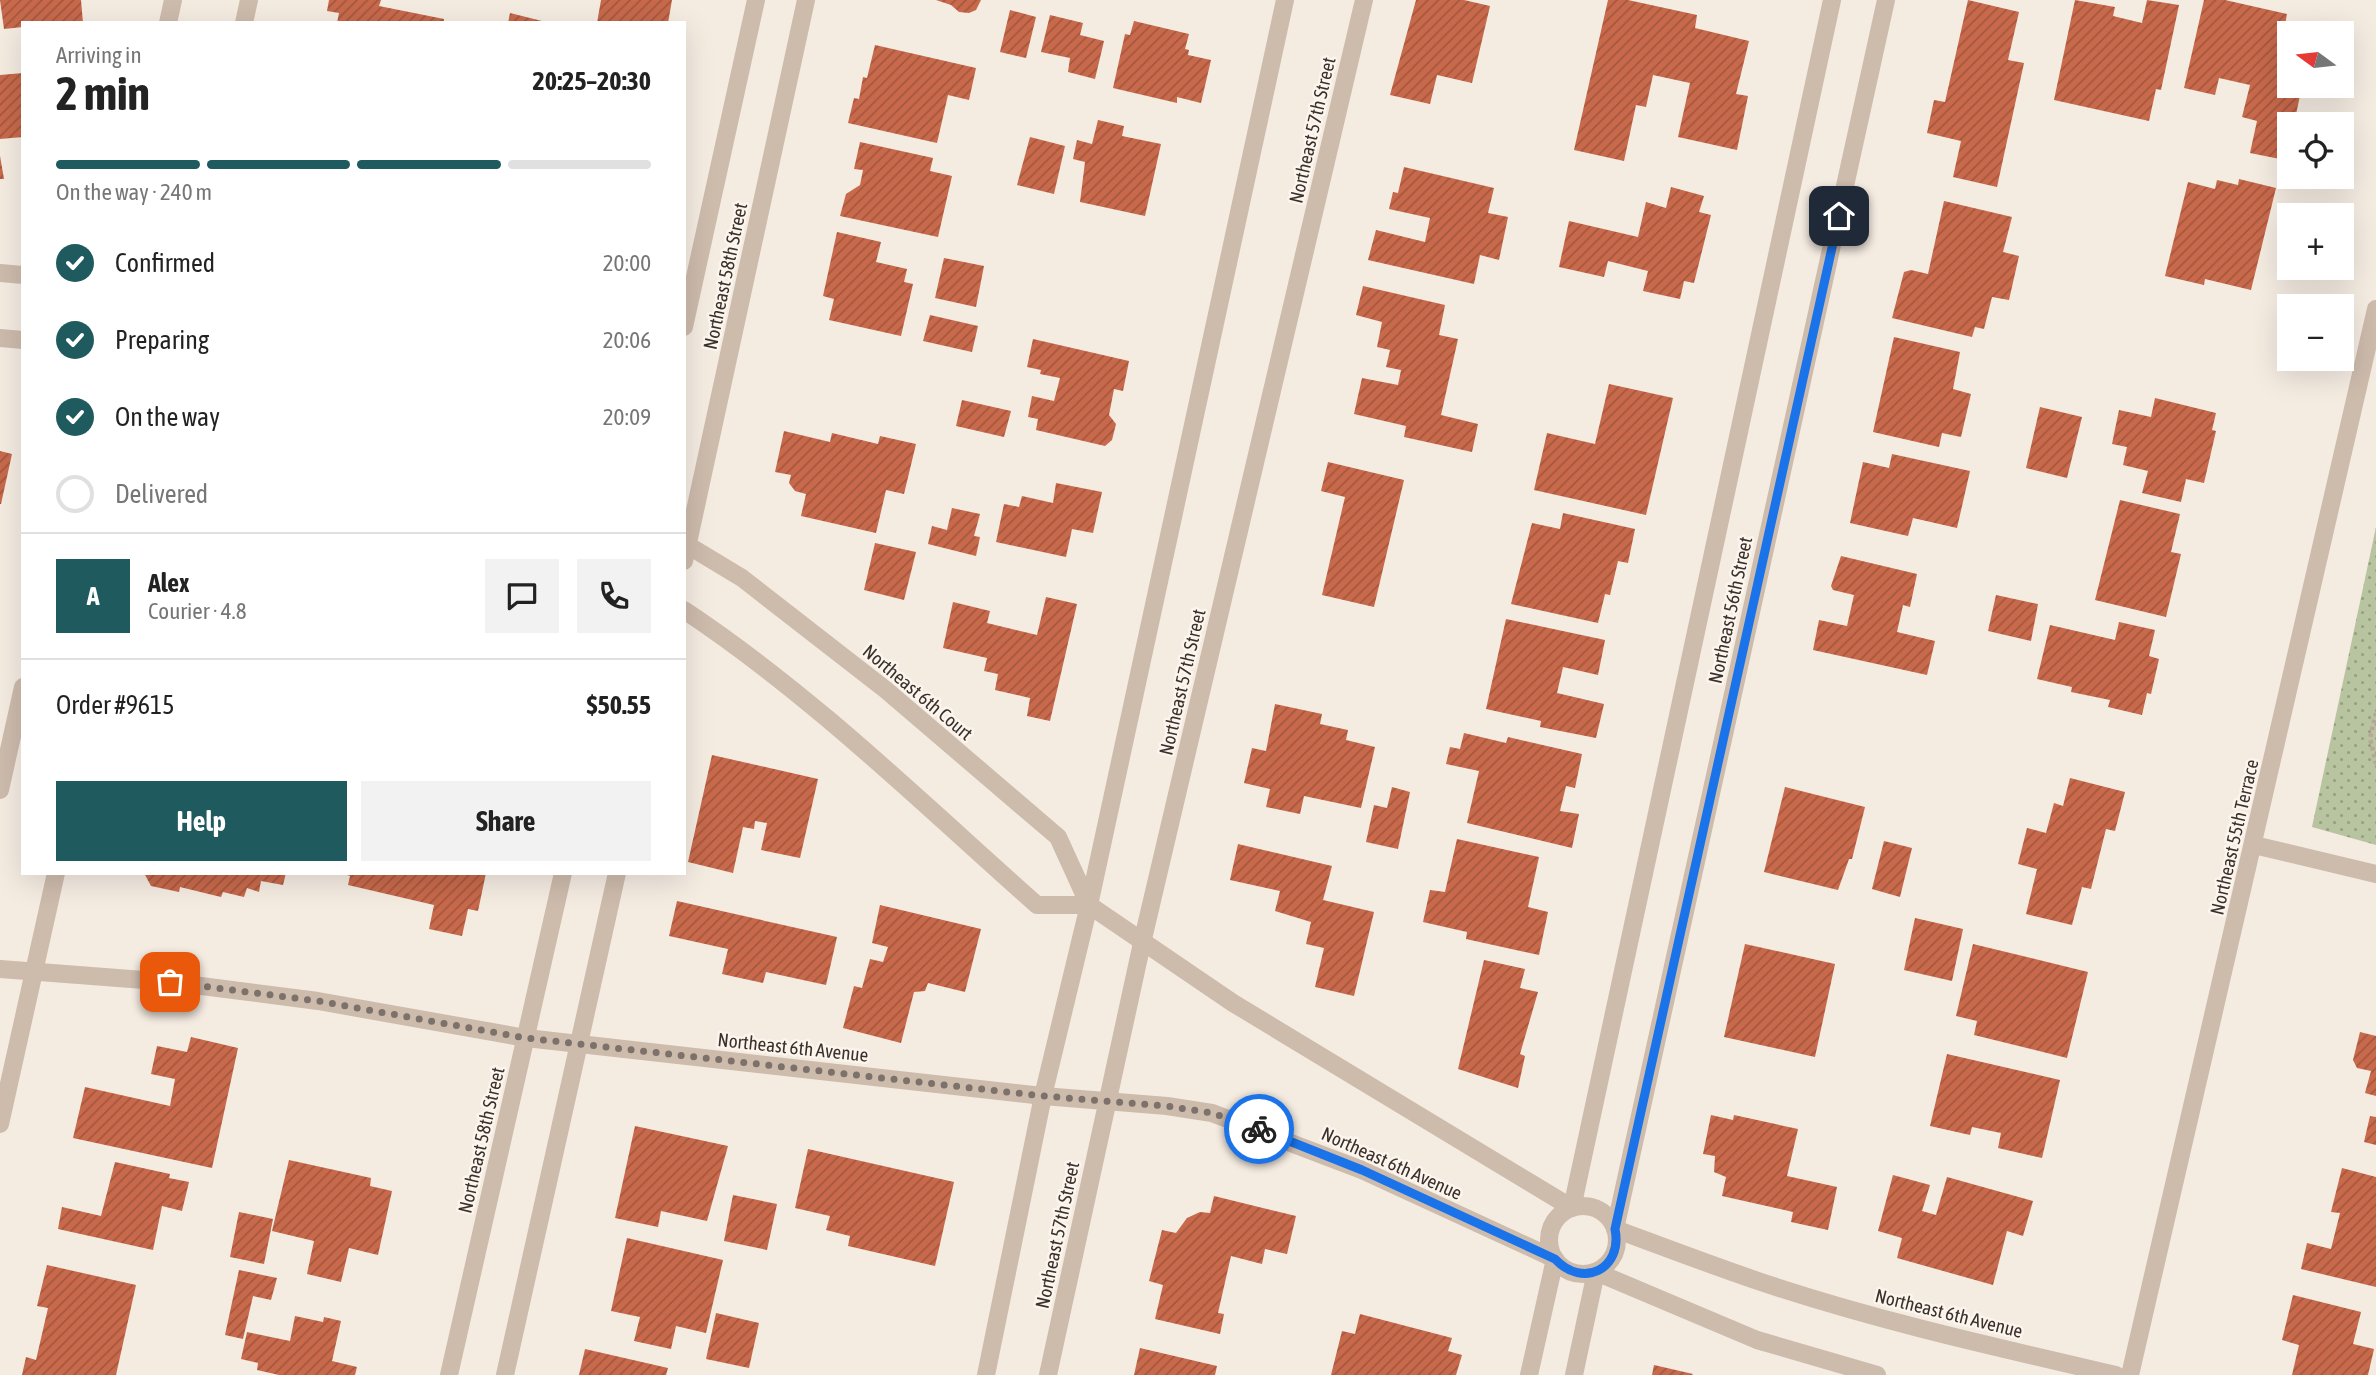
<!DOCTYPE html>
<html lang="en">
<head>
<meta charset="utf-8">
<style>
	:root { --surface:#fff; --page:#f2f2f2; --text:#222; --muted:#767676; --line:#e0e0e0; --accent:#1f5a5e }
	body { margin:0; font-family:"Asap Condensed",sans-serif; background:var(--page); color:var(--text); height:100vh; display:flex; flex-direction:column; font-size:26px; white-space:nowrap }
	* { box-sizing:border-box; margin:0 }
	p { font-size:23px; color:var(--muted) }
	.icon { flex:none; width:38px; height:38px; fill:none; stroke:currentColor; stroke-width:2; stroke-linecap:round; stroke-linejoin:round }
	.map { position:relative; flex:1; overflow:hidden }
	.side { position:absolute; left:21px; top:21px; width:665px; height:854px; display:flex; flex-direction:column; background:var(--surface); border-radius:0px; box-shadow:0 7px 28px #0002 }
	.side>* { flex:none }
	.needle { width:46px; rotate:285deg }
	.fabs { position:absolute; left:2277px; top:21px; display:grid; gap:14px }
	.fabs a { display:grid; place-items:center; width:77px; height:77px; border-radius:0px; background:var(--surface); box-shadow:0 7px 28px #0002; font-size:35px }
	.pin { position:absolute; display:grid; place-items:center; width:60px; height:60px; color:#fff; margin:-30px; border-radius:14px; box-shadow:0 4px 10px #0006 }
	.courier { position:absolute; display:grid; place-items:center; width:70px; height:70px; margin:-35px; border:5px solid #1a73e8; border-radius:50%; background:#fff; color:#222; box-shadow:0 2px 9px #0007 }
	.headline em { font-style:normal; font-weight:700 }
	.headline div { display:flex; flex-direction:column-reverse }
	.headline { display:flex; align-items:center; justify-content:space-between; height:119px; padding:0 35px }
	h1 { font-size:46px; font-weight:700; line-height:52px }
	.bar { display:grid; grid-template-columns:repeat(4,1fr); gap:10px 7px; align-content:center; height:84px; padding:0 35px }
	.bar i { height:9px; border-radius:5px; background:var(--line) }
	.bar .current { background:var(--accent) }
	.bar p { grid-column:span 4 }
	.line { display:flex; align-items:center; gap:18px; padding:0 35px; border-top:2px solid var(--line) }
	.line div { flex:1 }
	.round { display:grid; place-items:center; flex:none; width:74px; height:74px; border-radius:0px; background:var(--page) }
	ol { padding:0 35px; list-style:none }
	li { display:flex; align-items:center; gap:21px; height:77px }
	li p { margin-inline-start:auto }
	li .icon { padding:7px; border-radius:50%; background:var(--accent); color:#fff; stroke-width:4 }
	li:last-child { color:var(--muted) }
	li i { width:38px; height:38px; border:4px solid var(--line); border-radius:50% }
	.action { display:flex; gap:14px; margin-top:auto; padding:14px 35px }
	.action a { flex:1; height:80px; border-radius:0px; background:var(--accent); color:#fff; font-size:28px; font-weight:700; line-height:80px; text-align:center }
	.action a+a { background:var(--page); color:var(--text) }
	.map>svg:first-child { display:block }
</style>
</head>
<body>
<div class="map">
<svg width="2376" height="1375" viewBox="0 0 2376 1375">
	<defs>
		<pattern id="park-dots" width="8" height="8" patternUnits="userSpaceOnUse" patternTransform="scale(1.75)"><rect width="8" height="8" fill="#b8c4a0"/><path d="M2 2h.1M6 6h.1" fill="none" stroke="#97a083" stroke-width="1.8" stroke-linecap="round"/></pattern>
		<pattern id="building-hatch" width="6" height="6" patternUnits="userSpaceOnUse" patternTransform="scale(1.75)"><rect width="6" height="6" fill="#c8694b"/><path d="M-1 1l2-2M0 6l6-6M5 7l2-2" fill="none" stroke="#a4573f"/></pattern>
	</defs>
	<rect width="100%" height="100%" fill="#f4ebe1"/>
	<!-- park -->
	<path fill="url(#park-dots)" d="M2376 527V845L2312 827Z"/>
	<!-- building -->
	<g fill="url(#building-hatch)">
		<path d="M0 0H81L83 23H23V27L4 29Z"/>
		<path d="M329 0H381L379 6 444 19V23H337L339 13 327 11Z"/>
		<path d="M601 0H672L668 23H597Z"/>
		<path d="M936 0H981L976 10 969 13 959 12 951 5Z"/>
		<path d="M1416 0H1464L1490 6 1472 83 1437 75 1430 104 1390 95Z"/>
		<path d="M1608 0H1628L1697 15 1695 28 1749 41 1736 94 1748 96 1737 150 1678 137 1690 83 1653 75 1646 107 1636 105 1624 161 1574 150Z"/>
		<path d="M1968 0 2019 12 2008 60 2024 63 1997 187 1953 177 1961 141 1927 133 1934 100 1945 102Z"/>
		<path d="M2075 0 2115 7 2113 16 2142 23 2147 0 2179 5 2161 90 2156 89 2149 121 2054 100Z"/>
		<path d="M2204 0H2225L2287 14 2285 25 2316 32 2289 33V86H2302L2294 124H2289L2285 160 2250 153 2257 121 2242 117 2250 85 2219 78 2215 95 2184 88Z"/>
		<path d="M1010 10 1036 17 1026 58 1000 52Z"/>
		<path d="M510 13 546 22V23H508Z"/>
		<path d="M1050 15 1083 23 1080 35 1104 41 1095 79 1068 72 1070 58 1041 52Z"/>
		<path d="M1134 21 1189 34 1185 49 1189 50 1188 55 1211 60 1201 103 1177 97V103L1113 88 1125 34 1130 35Z"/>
		<path d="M875 45 976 68 969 100 948 95 937 143 848 123 854 98 859 99 863 77 867 78Z"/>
		<path d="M23 73V137L0 139V75Z"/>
		<path d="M1098 120 1124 126 1122 136 1161 144 1145 216 1080 202 1085 162 1073 159 1077 140 1092 144Z"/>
		<path d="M1030 137 1065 146 1054 194 1017 185Z"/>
		<path d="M860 142 933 158 930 171 952 176 938 237 840 216 846 194 860 185 863 170 854 169Z"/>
		<path d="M0 156 4 179H0Z"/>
		<path d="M1404 167 1494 188 1488 213 1508 217 1499 260 1480 255 1474 284 1368 260 1376 230 1425 242 1430 218 1389 209 1393 192 1398 193Z"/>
		<path d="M2239 179 2276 188 2251 290 2205 279 2204 285 2165 276 2188 182 2215 189 2217 180 2238 185Z"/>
		<path d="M1671 187 1704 196 1699 212 1711 215 1694 283 1684 281 1680 299 1643 291 1648 271 1608 261 1604 277 1559 267 1569 221 1638 237 1646 202 1666 208Z"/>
		<path d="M1944 201 2012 217 2003 252 2019 256 2009 300 1992 297 1984 329 1975 327 1972 337 1892 318 1904 272 1911 270 1928 274Z"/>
		<path d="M837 232 881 242 876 262 907 269 904 282 913 284 901 336 829 320 834 299 823 296Z"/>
		<path d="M944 258 984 266 976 307 935 298Z"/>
		<path d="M1363 286 1445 305 1439 335 1458 339 1441 415 1478 424 1472 452 1404 437 1406 426 1354 414 1362 378 1398 385 1401 370 1386 367 1390 350 1377 347 1382 322 1356 315Z"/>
		<path d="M930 315 978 326 972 352 923 341Z"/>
		<path d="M1894 337 1960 352 1953 389 1971 394 1961 437 1942 433 1939 447 1873 432Z"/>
		<path d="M1033 339 1129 361 1123 391 1114 389 1109 415 1116 424 1112 440 1105 446 1036 430 1038 419 1028 417 1032 396 1054 401 1060 378 1040 374 1041 370 1027 367Z"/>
		<path d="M1609 384 1673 398 1646 515 1534 490 1547 433 1595 444Z"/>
		<path d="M2155 398 2216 413 2212 430 2216 431 2204 483 2186 479 2181 502 2142 493 2148 471 2123 465 2127 447 2112 444 2119 410 2151 417Z"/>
		<path d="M962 400 1011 411 1004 437 956 426Z"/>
		<path d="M2040 407 2082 417 2067 478 2026 468Z"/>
		<path d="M784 431 830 442 832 433 878 444 880 436 916 444 904 494 886 490 876 533 801 516 806 494 795 491 789 483 791 475 775 472Z"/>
		<path d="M0 451 12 454 1 504H0Z"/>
		<path d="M1892 454 1970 471 1957 528 1913 518 1908 536 1850 523 1863 462 1889 468Z"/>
		<path d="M1328 462 1404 480 1374 607 1322 595 1345 497 1321 491Z"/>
		<path d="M1056 483 1102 492 1093 533 1072 529 1066 557 996 542 1004 504 1019 507 1022 496 1053 503Z"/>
		<path d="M2120 500 2180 514 2171 552 2181 554 2166 617 2095 600Z"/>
		<path d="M952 508 980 514 974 536 980 537 976 556 928 544 932 526 947 530Z"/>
		<path d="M1563 513 1635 529 1628 563 1618 561 1610 595 1605 594 1598 623 1511 604 1532 523 1560 529Z"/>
		<path d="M875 543 916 552 904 600 864 590Z"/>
		<path d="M1841 556 1917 574 1910 607 1903 605 1897 632 1935 641 1927 675 1813 650 1819 620 1847 626 1854 595 1833 590 1831 586Z"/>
		<path d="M1996 595 2038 604 2031 641 1988 631Z"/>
		<path d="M1046 597 1077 604 1050 721 1027 716 1030 698 995 690 998 674 984 671 987 658 943 648 953 602 990 611 987 623 1037 635Z"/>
		<path d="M1506 619 1605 640 1598 675 1563 667 1557 693 1604 704 1596 738 1540 727 1541 721 1486 709Z"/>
		<path d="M2119 622 2155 630 2149 656 2159 659 2151 694 2147 693 2142 715 2108 707 2110 700 2071 692 2072 687 2037 679 2050 625 2115 640Z"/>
		<path d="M1275 704 1322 714 1320 724 1348 730 1346 740 1375 747 1361 808 1304 796 1300 814 1266 807 1270 789 1244 783 1252 748 1266 751Z"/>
		<path d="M1464 733 1506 743 1508 737 1582 754 1575 788 1566 786 1560 811 1579 814 1572 848 1467 823 1479 771 1446 764 1450 747 1460 749Z"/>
		<path d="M712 755 818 779 800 858 761 850 767 823 755 821 754 829 743 827 733 873 688 862Z"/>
		<path d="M2070 778 2125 792 2115 831 2106 829 2091 889 2082 887 2072 925 2026 914 2037 869 2018 864 2027 828 2046 833 2054 803 2063 806Z"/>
		<path d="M1392 787 1410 792 1398 849 1366 842 1374 805 1387 808Z"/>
		<path d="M1785 787 1865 807 1852 859H1849L1838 890 1764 872Z"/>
		<path d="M1457 839 1539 857 1528 907 1548 912 1539 955 1466 939 1467 932 1423 922 1430 890 1445 892Z"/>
		<path d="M1884 841 1912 848 1900 897 1872 889Z"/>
		<path d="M1238 844 1332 866 1323 900 1374 912 1354 996 1315 987 1324 948 1306 944 1311 922 1275 911 1280 891 1230 880Z"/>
		<path d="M144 873H286L283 885 261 881 259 892 247 888 244 897 223 892 221 897 180 887 179 892 151 886Z"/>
		<path d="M341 873H486L478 911 468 909 462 936 429 929 434 905 348 885 350 876Z"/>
		<path d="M677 901 837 937 826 985 766 972 763 983 722 974 728 949 669 936Z"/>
		<path d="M880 905 981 929 965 992 928 983 925 991 914 992 901 1043 843 1028 854 986 862 988 870 959 883 962 888 947 872 943Z"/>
		<path d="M1915 918 1963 929 1952 981 1904 970Z"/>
		<path d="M1745 944 1835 964 1815 1057 1724 1037Z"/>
		<path d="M1973 944 2088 972 2067 1058 1974 1035 1977 1021 1956 1016Z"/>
		<path d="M1484 960 1525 969 1520 988 1538 992 1520 1054 1525 1056 1518 1088 1458 1069Z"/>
		<path d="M2360 1032 2376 1036V1096L2365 1093 2371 1071 2357 1068 2353 1060Z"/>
		<path d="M191 1037 238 1048 212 1168 73 1138 85 1087 170 1106 175 1079 151 1074 157 1046 187 1052Z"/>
		<path d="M1947 1054 2060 1080 2042 1158 1998 1148 2001 1133 1972 1127 1970 1135 1930 1126Z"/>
		<path d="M1711 1115 1733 1120 1734 1115 1798 1129 1787 1176 1837 1187 1828 1230 1791 1222 1793 1212 1722 1196 1726 1177 1714 1172 1715 1156 1703 1154Z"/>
		<path d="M2370 1116 2376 1117V1145L2364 1142Z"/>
		<path d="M635 1126 728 1146 707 1221 661 1211 658 1227 615 1218Z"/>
		<path d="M808 1149 954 1182 935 1266 848 1246 850 1236 826 1230 830 1216 795 1208Z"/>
		<path d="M289 1160 371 1178 370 1186 392 1191 378 1255 349 1248 341 1282 307 1274 314 1241 272 1231Z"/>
		<path d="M115 1162 170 1174 169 1178 189 1182 182 1211 162 1206 153 1250 58 1229 62 1207 101 1216Z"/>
		<path d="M2342 1168 2376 1177V1287L2301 1269 2307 1243 2331 1249 2340 1213 2331 1212Z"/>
		<path d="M1893 1175 1930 1185 1922 1211 1936 1215 1947 1177 2033 1201 2023 1236 2007 1231 1993 1285 1897 1258 1902 1238 1878 1231Z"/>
		<path d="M733 1195 777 1204 767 1250 724 1241Z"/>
		<path d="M1214 1196 1296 1216 1287 1254 1265 1249 1262 1264 1231 1256 1218 1313 1224 1314 1220 1334 1155 1319 1163 1285 1149 1281 1162 1230 1176 1233 1187 1218 1200 1212 1210 1213Z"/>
		<path d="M239 1212 273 1219 264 1264 230 1257Z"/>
		<path d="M627 1238 723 1260 706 1333 676 1326 671 1349 634 1341 640 1317 611 1311Z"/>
		<path d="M47 1265 136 1285 116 1375H22L26 1357 36 1360 48 1308 37 1306Z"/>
		<path d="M239 1270 277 1278 271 1300 253 1296 243 1339 225 1335Z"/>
		<path d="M2293 1295 2361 1312 2353 1344 2374 1349 2368 1375H2292L2299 1345 2282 1340Z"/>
		<path d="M716 1313 759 1323 749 1368 706 1359Z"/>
		<path d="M1360 1314 1452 1338 1448 1351 1462 1355 1456 1375H1331L1342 1331 1355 1334Z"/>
		<path d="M295 1316 323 1322 324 1317 341 1321 332 1361 357 1367 355 1375H279L257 1370 258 1363 241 1359 247 1332 290 1341Z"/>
		<path d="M1140 1348 1217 1366 1215 1375H1134Z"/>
		<path d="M585 1349 668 1368 666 1375H579Z"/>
		<path d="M1654 1365 1693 1374 1692 1375H1652Z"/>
	</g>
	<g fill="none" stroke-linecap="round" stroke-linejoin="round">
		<!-- path -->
		<path stroke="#b9a596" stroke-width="4.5" stroke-dasharray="3.5 3.5" stroke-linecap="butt" d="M2376 713 2370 738 2376 764"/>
		<!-- minor -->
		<g stroke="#cdbbac" stroke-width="18">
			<path d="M1886 0 1615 1229C1661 1246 1708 1264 1755 1280 1873 1320 1995 1347 2116 1375"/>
			<path d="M168 23 173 0"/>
			<path d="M244 23 249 0"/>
			<path d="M0 273 23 275"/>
			<path d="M684 327 756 0"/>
			<path d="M0 338 23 340"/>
			<path d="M684 543 742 578 886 690 1058 837 1089 905"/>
			<path d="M684 561 806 0"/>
			<path d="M684 610C812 695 922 803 1037 905H1089L1233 1003 1572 1208 1832 0"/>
			<path d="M0 790 23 687"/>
			<path d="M2254 845 2376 874"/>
			<path d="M0 969 170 982 318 1001 526 1038 1043 1096 1167 1106 1212 1113 1362 1170 1555 1259 1529 1375"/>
			<path d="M0 1124 56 873"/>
			<circle cx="1583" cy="1240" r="34"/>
			<path d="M449 1375 563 873"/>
			<path d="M505 1375 617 873"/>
			<path d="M986 1375 1043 1096 1089 905 1285 0"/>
			<path d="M1048 1375 1142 943 1364 0"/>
			<path d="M1574 1375 1596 1272 1757 1340 1877 1375"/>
			<path d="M2130 1375 2376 309"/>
		</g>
	</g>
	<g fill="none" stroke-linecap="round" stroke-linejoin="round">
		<!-- done -->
		<path stroke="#7c716b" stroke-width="7" stroke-dasharray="0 12.6" d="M170 982 318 1001 526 1038 1043 1096 1167 1106 1212 1113 1259 1129"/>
		<!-- route -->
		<path stroke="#1a73e8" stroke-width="9" d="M1259 1129 1362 1170 1555 1259C1583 1289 1623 1269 1615 1229L1839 216"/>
	</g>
	<g text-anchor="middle" stroke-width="5" stroke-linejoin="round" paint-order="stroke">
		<!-- street labels -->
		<g font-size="19" fill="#3b302b" stroke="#fbf5ee">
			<text transform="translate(1312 130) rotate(-77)" y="7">Northeast 57th Street</text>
			<text transform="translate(725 276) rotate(-78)" y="7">Northeast 58th Street</text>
			<text transform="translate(1730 610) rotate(-78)" y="7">Northeast 56th Street</text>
			<text transform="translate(1182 682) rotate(-77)" y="7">Northeast 57th Street</text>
			<text transform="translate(918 692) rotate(40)" y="7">Northeast 6th Court</text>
			<text transform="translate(2234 837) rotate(-77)" y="7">Northeast 55th Terrace</text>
			<text transform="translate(793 1047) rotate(6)" y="7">Northeast 6th Avenue</text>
			<text transform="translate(481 1140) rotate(-77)" y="7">Northeast 58th Street</text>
			<text transform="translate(1392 1163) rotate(24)" y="7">Northeast 6th Avenue</text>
			<text transform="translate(1057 1235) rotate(-78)" y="7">Northeast 57th Street</text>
			<text transform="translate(1949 1313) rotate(14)" y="7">Northeast 6th Avenue</text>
		</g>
	</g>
</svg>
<div class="fabs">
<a><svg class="needle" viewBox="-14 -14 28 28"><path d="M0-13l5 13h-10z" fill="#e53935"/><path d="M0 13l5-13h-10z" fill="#767676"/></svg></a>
<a><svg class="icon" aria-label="locate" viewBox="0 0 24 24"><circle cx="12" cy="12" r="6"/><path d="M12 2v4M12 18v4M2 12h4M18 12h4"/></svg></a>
<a>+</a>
<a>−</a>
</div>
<div class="pin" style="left:170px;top:982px;background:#ea580c"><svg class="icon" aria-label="bag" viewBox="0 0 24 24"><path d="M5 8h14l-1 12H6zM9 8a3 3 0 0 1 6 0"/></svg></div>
<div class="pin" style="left:1839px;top:216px;background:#1f2937"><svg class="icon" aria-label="home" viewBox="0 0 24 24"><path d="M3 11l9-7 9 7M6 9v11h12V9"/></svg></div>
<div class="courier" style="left:1259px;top:1129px"><svg class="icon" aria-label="bike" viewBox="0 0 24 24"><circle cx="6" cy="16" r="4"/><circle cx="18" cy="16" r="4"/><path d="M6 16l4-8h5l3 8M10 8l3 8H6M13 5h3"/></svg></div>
<section class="side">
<div class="headline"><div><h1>2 min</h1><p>Arriving in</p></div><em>20:25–20:30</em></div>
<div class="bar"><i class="current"></i><i class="current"></i><i class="current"></i><i></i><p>On the way · 240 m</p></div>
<ol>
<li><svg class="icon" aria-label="check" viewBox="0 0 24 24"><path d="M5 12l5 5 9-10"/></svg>Confirmed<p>20:00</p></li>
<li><svg class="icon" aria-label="check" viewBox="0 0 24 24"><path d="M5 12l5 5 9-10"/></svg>Preparing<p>20:06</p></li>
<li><svg class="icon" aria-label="check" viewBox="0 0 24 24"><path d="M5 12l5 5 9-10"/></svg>On the way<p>20:09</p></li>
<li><i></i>Delivered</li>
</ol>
<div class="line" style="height:126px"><b class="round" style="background:var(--accent);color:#fff">A</b><div><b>Alex</b><p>Courier · 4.8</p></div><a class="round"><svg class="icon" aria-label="chat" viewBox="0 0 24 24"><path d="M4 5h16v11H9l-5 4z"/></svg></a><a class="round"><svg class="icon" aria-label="phone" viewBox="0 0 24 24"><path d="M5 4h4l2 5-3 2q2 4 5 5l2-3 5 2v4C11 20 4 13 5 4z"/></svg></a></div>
<div class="line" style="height:91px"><div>Order #9615</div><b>$50.55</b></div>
<div class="action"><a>Help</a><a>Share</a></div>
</section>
</div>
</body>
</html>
